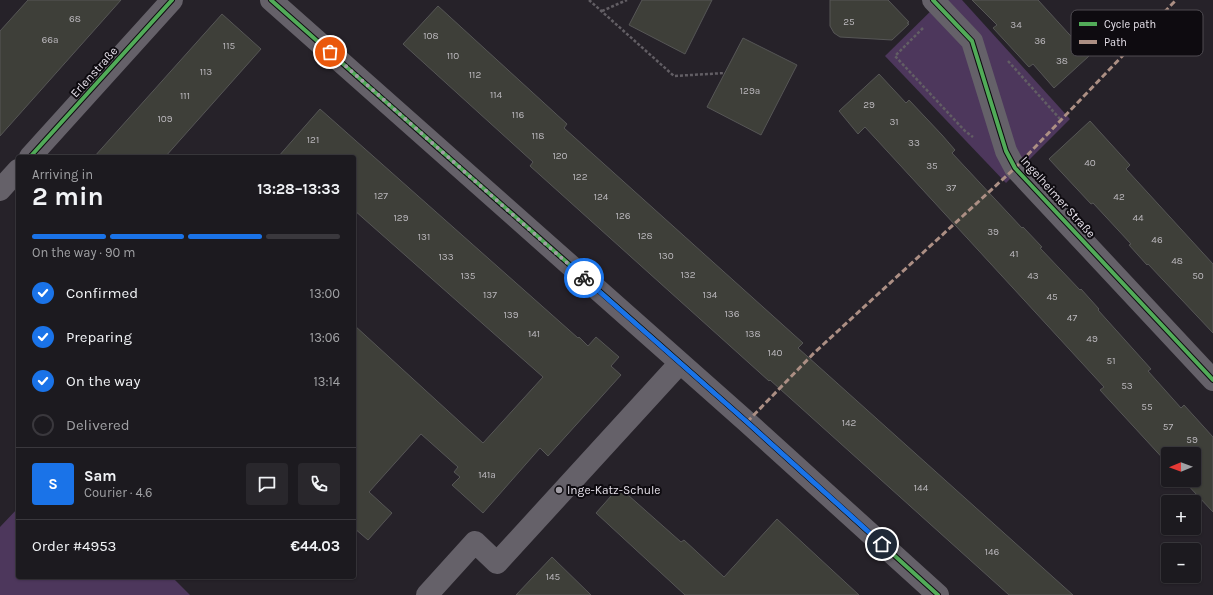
<!DOCTYPE html>
<html lang="en">
<head>
<meta charset="utf-8">
<style>
	:root { --surface:#1c1a1f; --page:#29272c; --text:#f1f3f6; --muted:#a0a1a4; --line:#3a383d; --accent:#1a73e8 }
	body { margin:0; font-family:Karla,sans-serif; background:var(--page); color:var(--text); height:100vh; display:flex; flex-direction:column; font-size:15px; white-space:nowrap }
	* { box-sizing:border-box; margin:0 }
	p { font-size:13px; color:var(--muted) }
	.icon { flex:none; width:22px; height:22px; fill:none; stroke:currentColor; stroke-width:2; stroke-linecap:round; stroke-linejoin:round }
	.map { position:relative; flex:1; overflow:hidden }
	.details { position:absolute; left:16px; top:155px; width:340px; height:424px; display:flex; flex-direction:column; background:var(--surface); border-radius:4px; box-shadow:0 1px 3px #0004,0 0 0 1px var(--line) }
	.details>* { flex:none }
	.needle { width:26px; rotate:269deg }
	.fabs { position:absolute; left:1161px; top:447px; display:grid; gap:8px }
	.fabs a { display:grid; place-items:center; width:40px; height:40px; border-radius:4px; background:var(--surface); box-shadow:0 1px 3px #0004,0 0 0 1px var(--line); font-size:20px }
	.pin { position:absolute; display:grid; place-items:center; width:34px; height:34px; color:#fff; margin:-17px; border:2px solid #fff; border-radius:50%; box-shadow:0 1px 4px #0007 }
	.courier { position:absolute; display:grid; place-items:center; width:40px; height:40px; margin:-20px; border:3px solid #1a73e8; border-radius:50%; background:#fff; color:#222; box-shadow:0 1px 5px #0007 }
	.overview em { font-style:normal; font-weight:700 }
	.overview div { display:flex; flex-direction:column-reverse }
	.overview { display:flex; align-items:center; justify-content:space-between; height:68px; padding:0 16px }
	h1 { font-size:26px; font-weight:700; line-height:30px }
	.bar { display:grid; grid-template-columns:repeat(4,1fr); gap:6px 4px; align-content:center; height:48px; padding:0 16px }
	.bar i { height:5px; border-radius:3px; background:var(--line) }
	.bar .selected { background:var(--accent) }
	.bar p { grid-column:span 4 }
	.line { display:flex; align-items:center; gap:10px; padding:0 16px; border-top:1px solid var(--line) }
	.line div { flex:1 }
	.round { display:grid; place-items:center; flex:none; width:42px; height:42px; border-radius:4px; background:var(--page) }
	ol { padding:0 16px; list-style:none }
	li { display:flex; align-items:center; gap:12px; height:44px }
	li p { margin-inline-start:auto }
	li .icon { padding:4px; border-radius:50%; background:var(--accent); color:#fff; stroke-width:4 }
	li:last-child { color:var(--muted) }
	li i { width:22px; height:22px; border:2px solid var(--line); border-radius:50% }
	.map>svg:first-child { display:block }
</style>
</head>
<body>
<div class="map">
<svg width="1213" height="595" viewBox="0 0 1213 595">
	<rect width="100%" height="100%" fill="#262229"/>
	<!-- green -->
	<g fill="#4d375c">
		<path d="M942 0H962L1070 119 1006 183 885 56Z"/>
		<path d="M18 508V577H172L190 595H0V527Z"/>
	</g>
	<!-- building -->
	<g fill="#3e3f39" stroke="#565656">
		<path d="M28 0H121L0 136V31Z"/>
		<path d="M642 0H712L685 54 629 25Z"/>
		<path d="M830 0H888L909 22 907 23 909 24 892 40 840 37 834 33 830 26Z"/>
		<path d="M972 0H1038L1089 56 1054 88 1033 64 1029 67 993 28 997 25Z"/>
		<path d="M438 6 567 124 564 128 803 343 798 348 1073 595H1009L770 380 769 381 530 166 533 162 403 44Z"/>
		<path d="M222 14 261 49 165 157H94Z"/>
		<path d="M743 38 797 65 761 135 707 107Z"/>
		<path d="M879 74 906 103 909 100 942 135 955 150 952 153 1022 228 1023 227 1042 247 1040 248 1080 290 1081 289 1099 309 1098 310 1151 369 1148 371 1181 408 1184 405 1213 437V512L1183 480H1194V454H1168V464L1100 390 1104 387 865 127 858 134 839 111Z"/>
		<path d="M320 109 578 338 579 337 588 346 596 337 619 357 611 366 621 375 548 456 540 448 483 513 452 485 460 477 454 472 458 467 421 434 369 492 392 513 368 540 354 528V325L483 443 543 377 354 210V157H278Z"/>
		<path d="M1090 121 1130 165 1126 169 1213 264V333L1148 264 1147 265 1129 245 1131 244 1093 203 1091 204 1049 159Z"/>
		<path d="M619 487 681 542 684 540 724 577 777 519 859 595H685L596 513Z"/>
		<path d="M552 557 591 595H516Z"/>
	</g>
	<g fill="none" stroke-linecap="round" stroke-linejoin="round">
		<!-- path -->
		<g stroke="#625e64" stroke-width="2.5" stroke-dasharray="3 2" stroke-linecap="butt">
			<path d="M589 0 674 76 725 73"/>
			<path d="M602 11 627 0"/>
			<path d="M923 28 895 56 965 131 973 137"/>
			<path d="M1008 61 1061 120"/>
		</g>
		<!-- minor -->
		<g stroke="#656169" stroke-width="22">
			<path d="M271 0 747 422 938 595"/>
			<path d="M933 0 972 41 1006 151 1015 168 1213 380"/>
			<path d="M30 157 172 0"/>
			<path d="M0 190 18 170"/>
			<path d="M427 595 475 542 497 563 680 363"/>
		</g>
		<!-- quiet -->
		<path stroke="#ac8f84" stroke-width="3" stroke-dasharray="6 3" stroke-linecap="butt" d="M747 422 814 353 1015 168 1176 0"/>
		<defs>
			<g id="cycleway">
				<path d="M271 0 747 422 938 595"/>
				<path d="M933 0 972 41 1006 151 1015 168 1213 380"/>
				<path d="M30 157 172 0"/>
			</g>
		</defs>
		<!-- cycleway casing -->
		<use href="#cycleway" stroke="#0e0b10" stroke-width="6"/>
		<!-- cycleway -->
		<use href="#cycleway" stroke="#51ab58" stroke-width="4"/>
	</g>
	<g fill="none" stroke-linecap="round" stroke-linejoin="round">
		<!-- done -->
		<path stroke="#a29ea6" stroke-width="4" stroke-dasharray="0 7.2" d="M330 52 584 278"/>
		<!-- route -->
		<path stroke="#1a73e8" stroke-width="5" d="M584 278 747 422 882 544"/>
	</g>
	<!-- markers -->
	<circle fill="#a29ea6" stroke="#0e0b10" stroke-width="1.5" cx="559" cy="490" r="4"/>
	<g text-anchor="middle" stroke-width="4" stroke-linejoin="round" paint-order="stroke">
		<!-- number labels -->
		<g font-size="10" fill="#bbb8bd">
			<text x="75" y="22">68</text>
			<text x="849" y="25">25</text>
			<text x="1016" y="28">34</text>
			<text x="431" y="39">108</text>
			<text x="50" y="43">66a</text>
			<text x="1040" y="44">36</text>
			<text x="229" y="49">115</text>
			<text x="453" y="59">110</text>
			<text x="1062" y="64">38</text>
			<text x="206" y="75">113</text>
			<text x="475" y="78">112</text>
			<text x="750" y="94">129a</text>
			<text x="496" y="98">114</text>
			<text x="185" y="99">111</text>
			<text x="869" y="108">29</text>
			<text x="518" y="118">116</text>
			<text x="165" y="122">109</text>
			<text x="894" y="125">31</text>
			<text x="538" y="139">118</text>
			<text x="313" y="143">121</text>
			<text x="914" y="146">33</text>
			<text x="560" y="159">120</text>
			<text x="1090" y="166">40</text>
			<text x="932" y="169">35</text>
			<text x="580" y="180">122</text>
			<text x="951" y="191">37</text>
			<text x="381" y="199">127</text>
			<text x="601" y="200">124</text>
			<text x="1119" y="200">42</text>
			<text x="623" y="219">126</text>
			<text x="401" y="221">129</text>
			<text x="1138" y="221">44</text>
			<text x="993" y="235">39</text>
			<text x="645" y="239">128</text>
			<text x="424" y="240">131</text>
			<text x="1157" y="243">46</text>
			<text x="1014" y="257">41</text>
			<text x="666" y="259">130</text>
			<text x="446" y="260">133</text>
			<text x="1177" y="264">48</text>
			<text x="688" y="278">132</text>
			<text x="468" y="279">135</text>
			<text x="1033" y="279">43</text>
			<text x="1198" y="279">50</text>
			<text x="490" y="298">137</text>
			<text x="710" y="298">134</text>
			<text x="1052" y="300">45</text>
			<text x="732" y="317">136</text>
			<text x="511" y="318">139</text>
			<text x="1072" y="321">47</text>
			<text x="534" y="337">141</text>
			<text x="753" y="337">138</text>
			<text x="1092" y="342">49</text>
			<text x="775" y="356">140</text>
			<text x="1111" y="364">51</text>
			<text x="1127" y="389">53</text>
			<text x="1147" y="410">55</text>
			<text x="849" y="426">142</text>
			<text x="1168" y="430">57</text>
			<text x="1192" y="443">59</text>
			<text x="487" y="478">141a</text>
			<text x="921" y="491">144</text>
			<text x="992" y="555">146</text>
			<text x="553" y="580">145</text>
		</g>
		<!-- street labels -->
		<g font-size="12" fill="#e5e0e9" stroke="#0e0b10">
			<text transform="translate(94 72) rotate(-48)" y="4">Erlenstraße</text>
			<text transform="translate(1058 197) rotate(48)" y="4">Ingelheimer Straße</text>
		</g>
		<!-- poi labels -->
		<g font-size="12" fill="#e5e0e9" stroke="#0e0b10" text-anchor="start">
			<text x="567" y="494">Inge-Katz-Schule</text>
		</g>
	</g>
	<!-- legend -->
	<rect x="1071" y="10" width="132" height="46" rx="6" fill="#0e0b10" stroke="#4e4b51" stroke-width="1"/>
	<rect x="1079" y="22" width="18" height="4" fill="#51ab58"/>
	<rect x="1079" y="40" width="18" height="4" fill="#ac8f84"/>
	<g font-size="11" fill="#e5e0e9">
		<text x="1104" y="28">Cycle path</text>
		<text x="1104" y="46">Path</text>
	</g>
</svg>
<div class="fabs">
<a><svg class="needle" viewBox="-14 -14 28 28"><path d="M0-13l5 13h-10z" fill="#e53935"/><path d="M0 13l5-13h-10z" fill="#a0a1a4"/></svg></a>
<a>+</a>
<a>−</a>
</div>
<div class="pin" style="left:330px;top:52px;background:#ea580c"><svg class="icon" aria-label="bag" viewBox="0 0 24 24"><path d="M5 8h14l-1 12H6zM9 8a3 3 0 0 1 6 0"/></svg></div>
<div class="pin" style="left:882px;top:544px;background:#1f2937"><svg class="icon" aria-label="home" viewBox="0 0 24 24"><path d="M3 11l9-7 9 7M6 9v11h12V9"/></svg></div>
<div class="courier" style="left:584px;top:278px"><svg class="icon" aria-label="bike" viewBox="0 0 24 24"><circle cx="6" cy="16" r="4"/><circle cx="18" cy="16" r="4"/><path d="M6 16l4-8h5l3 8M10 8l3 8H6M13 5h3"/></svg></div>
<section class="details">
<div class="overview"><div><h1>2 min</h1><p>Arriving in</p></div><em>13:28–13:33</em></div>
<div class="bar"><i class="selected"></i><i class="selected"></i><i class="selected"></i><i></i><p>On the way · 90 m</p></div>
<ol>
<li><svg class="icon" aria-label="check" viewBox="0 0 24 24"><path d="M5 12l5 5 9-10"/></svg>Confirmed<p>13:00</p></li>
<li><svg class="icon" aria-label="check" viewBox="0 0 24 24"><path d="M5 12l5 5 9-10"/></svg>Preparing<p>13:06</p></li>
<li><svg class="icon" aria-label="check" viewBox="0 0 24 24"><path d="M5 12l5 5 9-10"/></svg>On the way<p>13:14</p></li>
<li><i></i>Delivered</li>
</ol>
<div class="line" style="height:72px"><b class="round" style="background:var(--accent);color:#fff">S</b><div><b>Sam</b><p>Courier · 4.6</p></div><a class="round"><svg class="icon" aria-label="chat" viewBox="0 0 24 24"><path d="M4 5h16v11H9l-5 4z"/></svg></a><a class="round"><svg class="icon" aria-label="phone" viewBox="0 0 24 24"><path d="M5 4h4l2 5-3 2q2 4 5 5l2-3 5 2v4C11 20 4 13 5 4z"/></svg></a></div>
<div class="line" style="height:52px"><div>Order #4953</div><b>€44.03</b></div>
</section>
</div>
</body>
</html>
